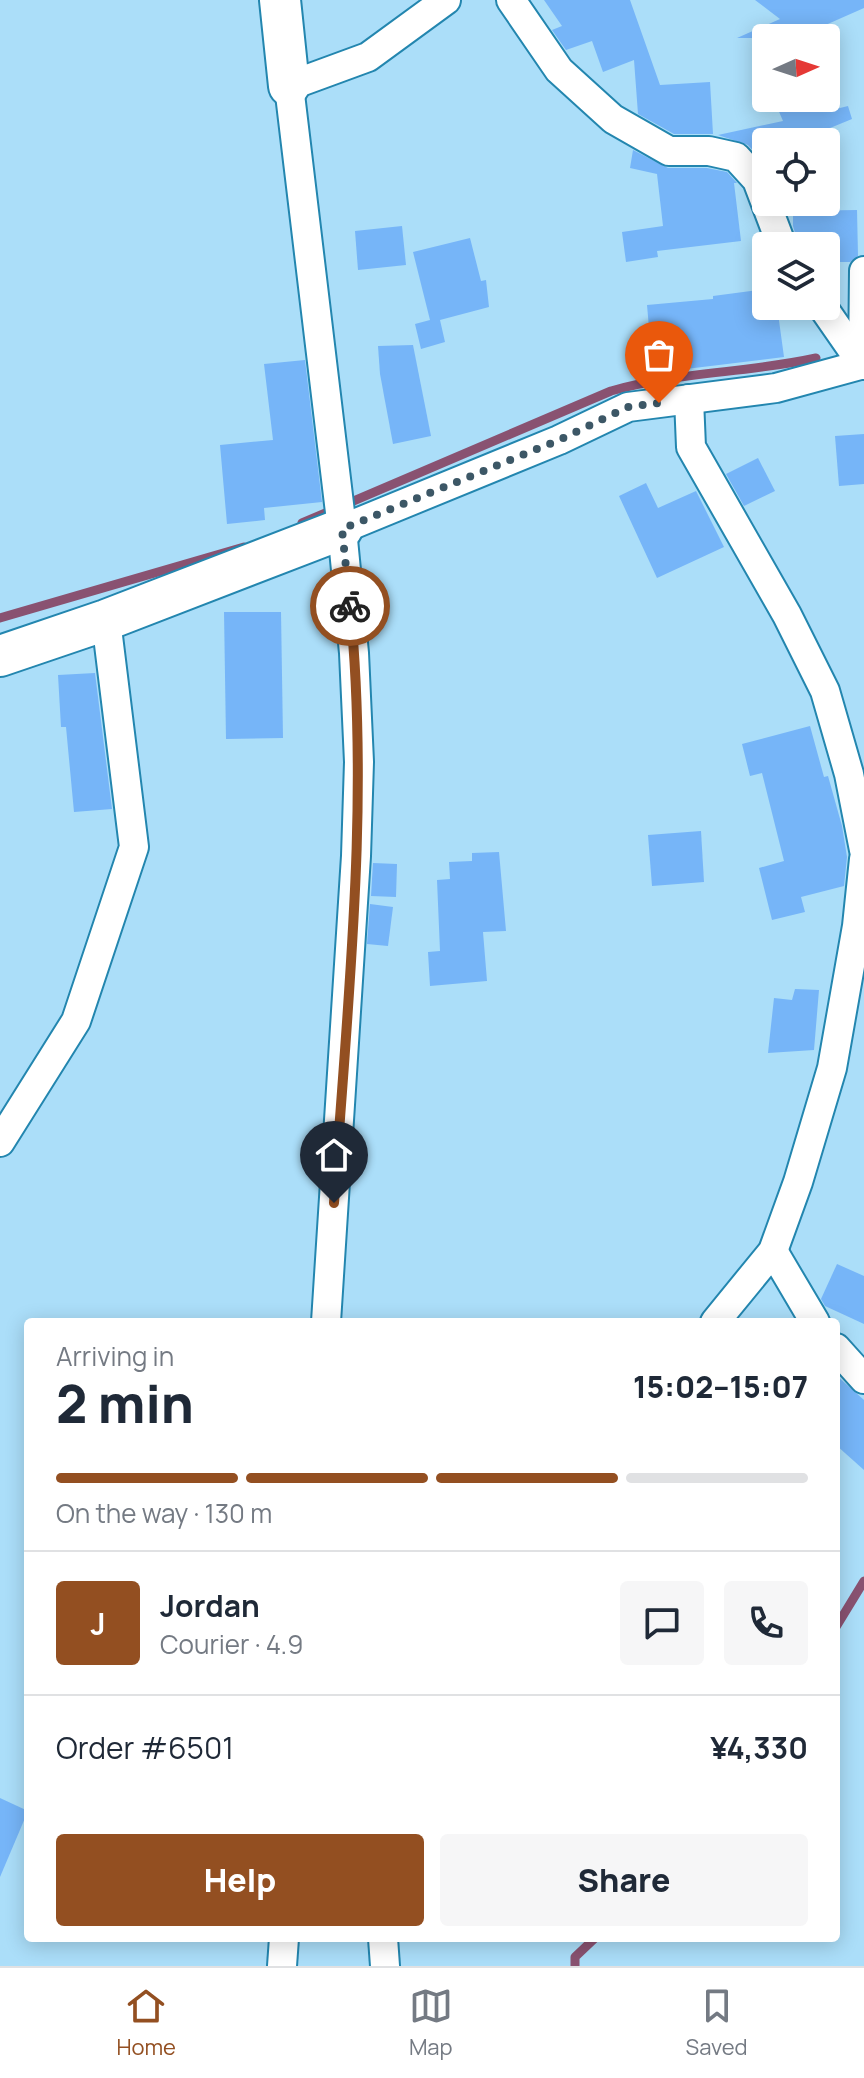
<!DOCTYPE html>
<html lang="en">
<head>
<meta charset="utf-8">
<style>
	:root { --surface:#fff; --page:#f6f6f7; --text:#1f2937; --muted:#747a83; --line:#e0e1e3; --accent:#934f21 }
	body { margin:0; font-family:Manrope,sans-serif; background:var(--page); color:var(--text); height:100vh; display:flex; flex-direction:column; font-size:30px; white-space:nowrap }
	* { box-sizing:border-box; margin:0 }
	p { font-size:26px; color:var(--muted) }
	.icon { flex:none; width:44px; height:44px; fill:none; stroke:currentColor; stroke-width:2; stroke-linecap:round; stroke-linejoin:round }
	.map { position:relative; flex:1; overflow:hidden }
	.drawer { position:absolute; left:24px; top:1318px; width:816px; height:624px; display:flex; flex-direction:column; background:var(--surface); border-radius:8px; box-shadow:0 4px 20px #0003 }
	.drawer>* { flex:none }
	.needle { width:52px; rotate:87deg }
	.tools { position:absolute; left:752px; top:24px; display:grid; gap:16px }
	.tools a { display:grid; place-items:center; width:88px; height:88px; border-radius:8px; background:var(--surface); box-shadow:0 4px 20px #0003; font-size:40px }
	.pin { position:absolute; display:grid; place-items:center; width:68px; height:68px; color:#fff; margin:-82px -34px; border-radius:50% 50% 50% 0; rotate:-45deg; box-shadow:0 0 8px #0007 }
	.pin .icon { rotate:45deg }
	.courier { position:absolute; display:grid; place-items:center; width:80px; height:80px; margin:-40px; border:6px solid #934f21; border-radius:50%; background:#fff; color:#222; box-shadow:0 2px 10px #0007 }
	.headline em { font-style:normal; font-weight:800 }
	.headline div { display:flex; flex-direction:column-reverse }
	.headline { display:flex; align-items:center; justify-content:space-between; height:136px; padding:0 32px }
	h1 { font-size:52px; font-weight:800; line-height:60px }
	.bar { display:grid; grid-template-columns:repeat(4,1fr); gap:12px 8px; align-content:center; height:96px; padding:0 32px }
	.bar i { height:10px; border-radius:6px; background:var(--line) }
	.bar .current { background:var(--accent) }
	.bar p { grid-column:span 4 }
	.line { display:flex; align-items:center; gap:20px; padding:0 32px; border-top:2px solid var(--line) }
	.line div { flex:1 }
	.round { display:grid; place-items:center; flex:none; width:84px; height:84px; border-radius:8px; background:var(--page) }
	.button { display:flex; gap:16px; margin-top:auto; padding:16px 32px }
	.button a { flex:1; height:92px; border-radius:8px; background:var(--accent); color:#fff; font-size:32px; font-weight:800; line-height:92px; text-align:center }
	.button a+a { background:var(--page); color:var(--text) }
	.dock { display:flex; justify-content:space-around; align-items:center; height:112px; border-top:2px solid var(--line); background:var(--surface); font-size:22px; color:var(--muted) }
	.dock a { display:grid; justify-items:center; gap:4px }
	.dock .current { color:var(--accent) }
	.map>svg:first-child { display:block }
</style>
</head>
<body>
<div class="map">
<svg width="864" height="1966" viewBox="0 0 864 1966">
	<rect width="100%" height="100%" fill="#abdef9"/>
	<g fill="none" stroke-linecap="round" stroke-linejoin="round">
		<!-- stream -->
		<g stroke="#895271" stroke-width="9">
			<path d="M302 523 611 391C677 372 748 373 816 358"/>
			<path d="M0 618 244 547"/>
			<path d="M836 1627 864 1581"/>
			<path d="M575 1966V1957L595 1938"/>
		</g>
	</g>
	<!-- building -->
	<g fill="#76b5f8">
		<path d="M544 0H630L660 85 710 82 713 134H674L638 114 634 60 603 72 592 41 566 50 552 30 562 26Z"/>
		<path d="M755 0H864V8L796 38H737L780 19Z"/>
		<path d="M799 98H818L824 112 848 106 852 119 796 142H766V165L748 145 718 135 783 121 777 107Z"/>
		<path d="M633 150 668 168H707L727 172 737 183H734L741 241 657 251 658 257 626 262 622 232 663 226 657 174 630 168Z"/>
		<path d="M857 210 858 256 850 262H826V246H799L793 226V211Z"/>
		<path d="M402 226 406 265 358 270 355 231Z"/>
		<path d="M470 238 481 281 486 280 489 307 440 320 445 342 421 349 415 324 430 320 413 252Z"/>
		<path d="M766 289V306H777L784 357 653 373 647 305 713 299V296Z"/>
		<path d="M413 345 431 436 393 444 380 374 378 346Z"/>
		<path d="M305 360 322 502 264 508 265 520 227 524 220 445 273 440 264 364Z"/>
		<path d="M864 434V484L839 486 835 436Z"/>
		<path d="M758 458 775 491 744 506 726 474Z"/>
		<path d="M646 483 658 508 696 491 724 547 657 578 619 496Z"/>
		<path d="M224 612H281L283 738 226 739Z"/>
		<path d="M95 673 112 809 74 812 66 727H61L58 675Z"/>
		<path d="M810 726 824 777 828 776 842 826 847 857 844 886 801 897 805 912 772 920 759 868 784 861 762 773 750 776 742 744Z"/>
		<path d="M701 831 704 882 652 886 648 835Z"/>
		<path d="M499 852 506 931 483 932 487 981 430 986 428 952 440 951 437 880 450 879 449 862 472 861V853Z"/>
		<path d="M373 863 397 864 396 897 371 896Z"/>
		<path d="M370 904 393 907 388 946 367 944Z"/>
		<path d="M795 989 819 990 814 1050 768 1053 774 998 792 1000Z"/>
		<path d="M837 1264 864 1276V1324L825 1306 821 1299Z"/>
		<path d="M836 1375 864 1400V1470L836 1445Z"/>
		<path d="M0 1798 28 1811 0 1877Z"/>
	</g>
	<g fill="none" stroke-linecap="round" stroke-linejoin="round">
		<defs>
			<g id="street">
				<path d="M511 0 559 70 613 119 669 151H709L736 157 757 180 782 246"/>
				<path d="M822 306 863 365"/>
				<path d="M863 365 864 271"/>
				<path d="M689 399 691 447 787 615 825 691 849 774 864 850"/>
				<path d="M342 529 559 440 628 407 776 388 864 364"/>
				<path d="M0 1142 76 1021 134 847 106 620"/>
				<path d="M773 1251 815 1322"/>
				<path d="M326 1322 356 856 359 762 354 653 342 529 289 86 368 57 446 0"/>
				<path d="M715 1322 773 1251 798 1182 832 1068 857 926 864 859"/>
				<path d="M836 1348 864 1379"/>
				<path d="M383 1938 385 1966"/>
				<path d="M282 1966 284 1938"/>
			</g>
			<g id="secondary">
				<path d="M280 0 289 86"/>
				<path d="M0 656 106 620 342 529"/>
			</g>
		</defs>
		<!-- street casing -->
		<use href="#street" stroke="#2386af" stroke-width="32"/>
		<!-- secondary casing -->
		<use href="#secondary" stroke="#2386af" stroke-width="44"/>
		<!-- street -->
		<use href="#street" stroke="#fff" stroke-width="28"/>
		<!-- secondary -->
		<use href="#secondary" stroke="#fff" stroke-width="40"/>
	</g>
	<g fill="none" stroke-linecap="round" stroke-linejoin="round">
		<!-- done -->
		<path stroke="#3c5766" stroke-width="8" stroke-dasharray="0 14.4" d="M350 606 342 529 559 440 628 407 659 403"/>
		<!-- route -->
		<path stroke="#934f21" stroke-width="10" d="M334 1203C347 1005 370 804 350 606"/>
	</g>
</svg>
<div class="tools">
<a><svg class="needle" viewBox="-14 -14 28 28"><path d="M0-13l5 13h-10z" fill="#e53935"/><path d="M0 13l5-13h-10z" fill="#747a83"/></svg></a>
<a><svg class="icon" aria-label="locate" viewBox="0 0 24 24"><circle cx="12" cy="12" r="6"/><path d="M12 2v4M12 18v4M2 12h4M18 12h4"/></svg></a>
<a><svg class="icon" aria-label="layers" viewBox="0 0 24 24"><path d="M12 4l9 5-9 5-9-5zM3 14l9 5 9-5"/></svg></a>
</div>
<div class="pin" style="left:659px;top:403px;background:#ea580c"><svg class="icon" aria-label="bag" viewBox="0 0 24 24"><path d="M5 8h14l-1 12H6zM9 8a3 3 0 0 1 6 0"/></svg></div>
<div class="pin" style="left:334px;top:1203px;background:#1f2937"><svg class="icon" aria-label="home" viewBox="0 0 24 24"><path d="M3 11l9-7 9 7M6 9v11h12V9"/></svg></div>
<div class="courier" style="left:350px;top:606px"><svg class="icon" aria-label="bike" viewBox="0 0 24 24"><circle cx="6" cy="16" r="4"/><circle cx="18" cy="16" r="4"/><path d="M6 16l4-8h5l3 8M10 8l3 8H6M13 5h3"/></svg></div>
<section class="drawer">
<div class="headline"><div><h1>2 min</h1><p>Arriving in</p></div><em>15:02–15:07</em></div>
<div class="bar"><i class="current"></i><i class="current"></i><i class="current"></i><i></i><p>On the way · 130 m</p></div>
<div class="line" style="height:144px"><b class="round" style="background:var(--accent);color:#fff">J</b><div><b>Jordan</b><p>Courier · 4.9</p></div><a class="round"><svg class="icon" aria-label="chat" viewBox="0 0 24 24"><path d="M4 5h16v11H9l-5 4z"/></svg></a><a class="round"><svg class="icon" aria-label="phone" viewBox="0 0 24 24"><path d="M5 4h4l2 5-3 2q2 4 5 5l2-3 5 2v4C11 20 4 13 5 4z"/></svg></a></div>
<div class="line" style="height:104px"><div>Order #6501</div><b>¥4,330</b></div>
<div class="button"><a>Help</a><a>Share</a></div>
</section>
</div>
<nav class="dock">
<a class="current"><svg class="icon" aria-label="home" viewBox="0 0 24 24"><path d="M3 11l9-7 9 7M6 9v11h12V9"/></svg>Home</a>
<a><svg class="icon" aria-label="map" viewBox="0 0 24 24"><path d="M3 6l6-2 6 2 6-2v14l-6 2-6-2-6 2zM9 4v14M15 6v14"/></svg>Map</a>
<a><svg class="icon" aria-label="saved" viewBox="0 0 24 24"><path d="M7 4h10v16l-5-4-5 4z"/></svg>Saved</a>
</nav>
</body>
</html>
